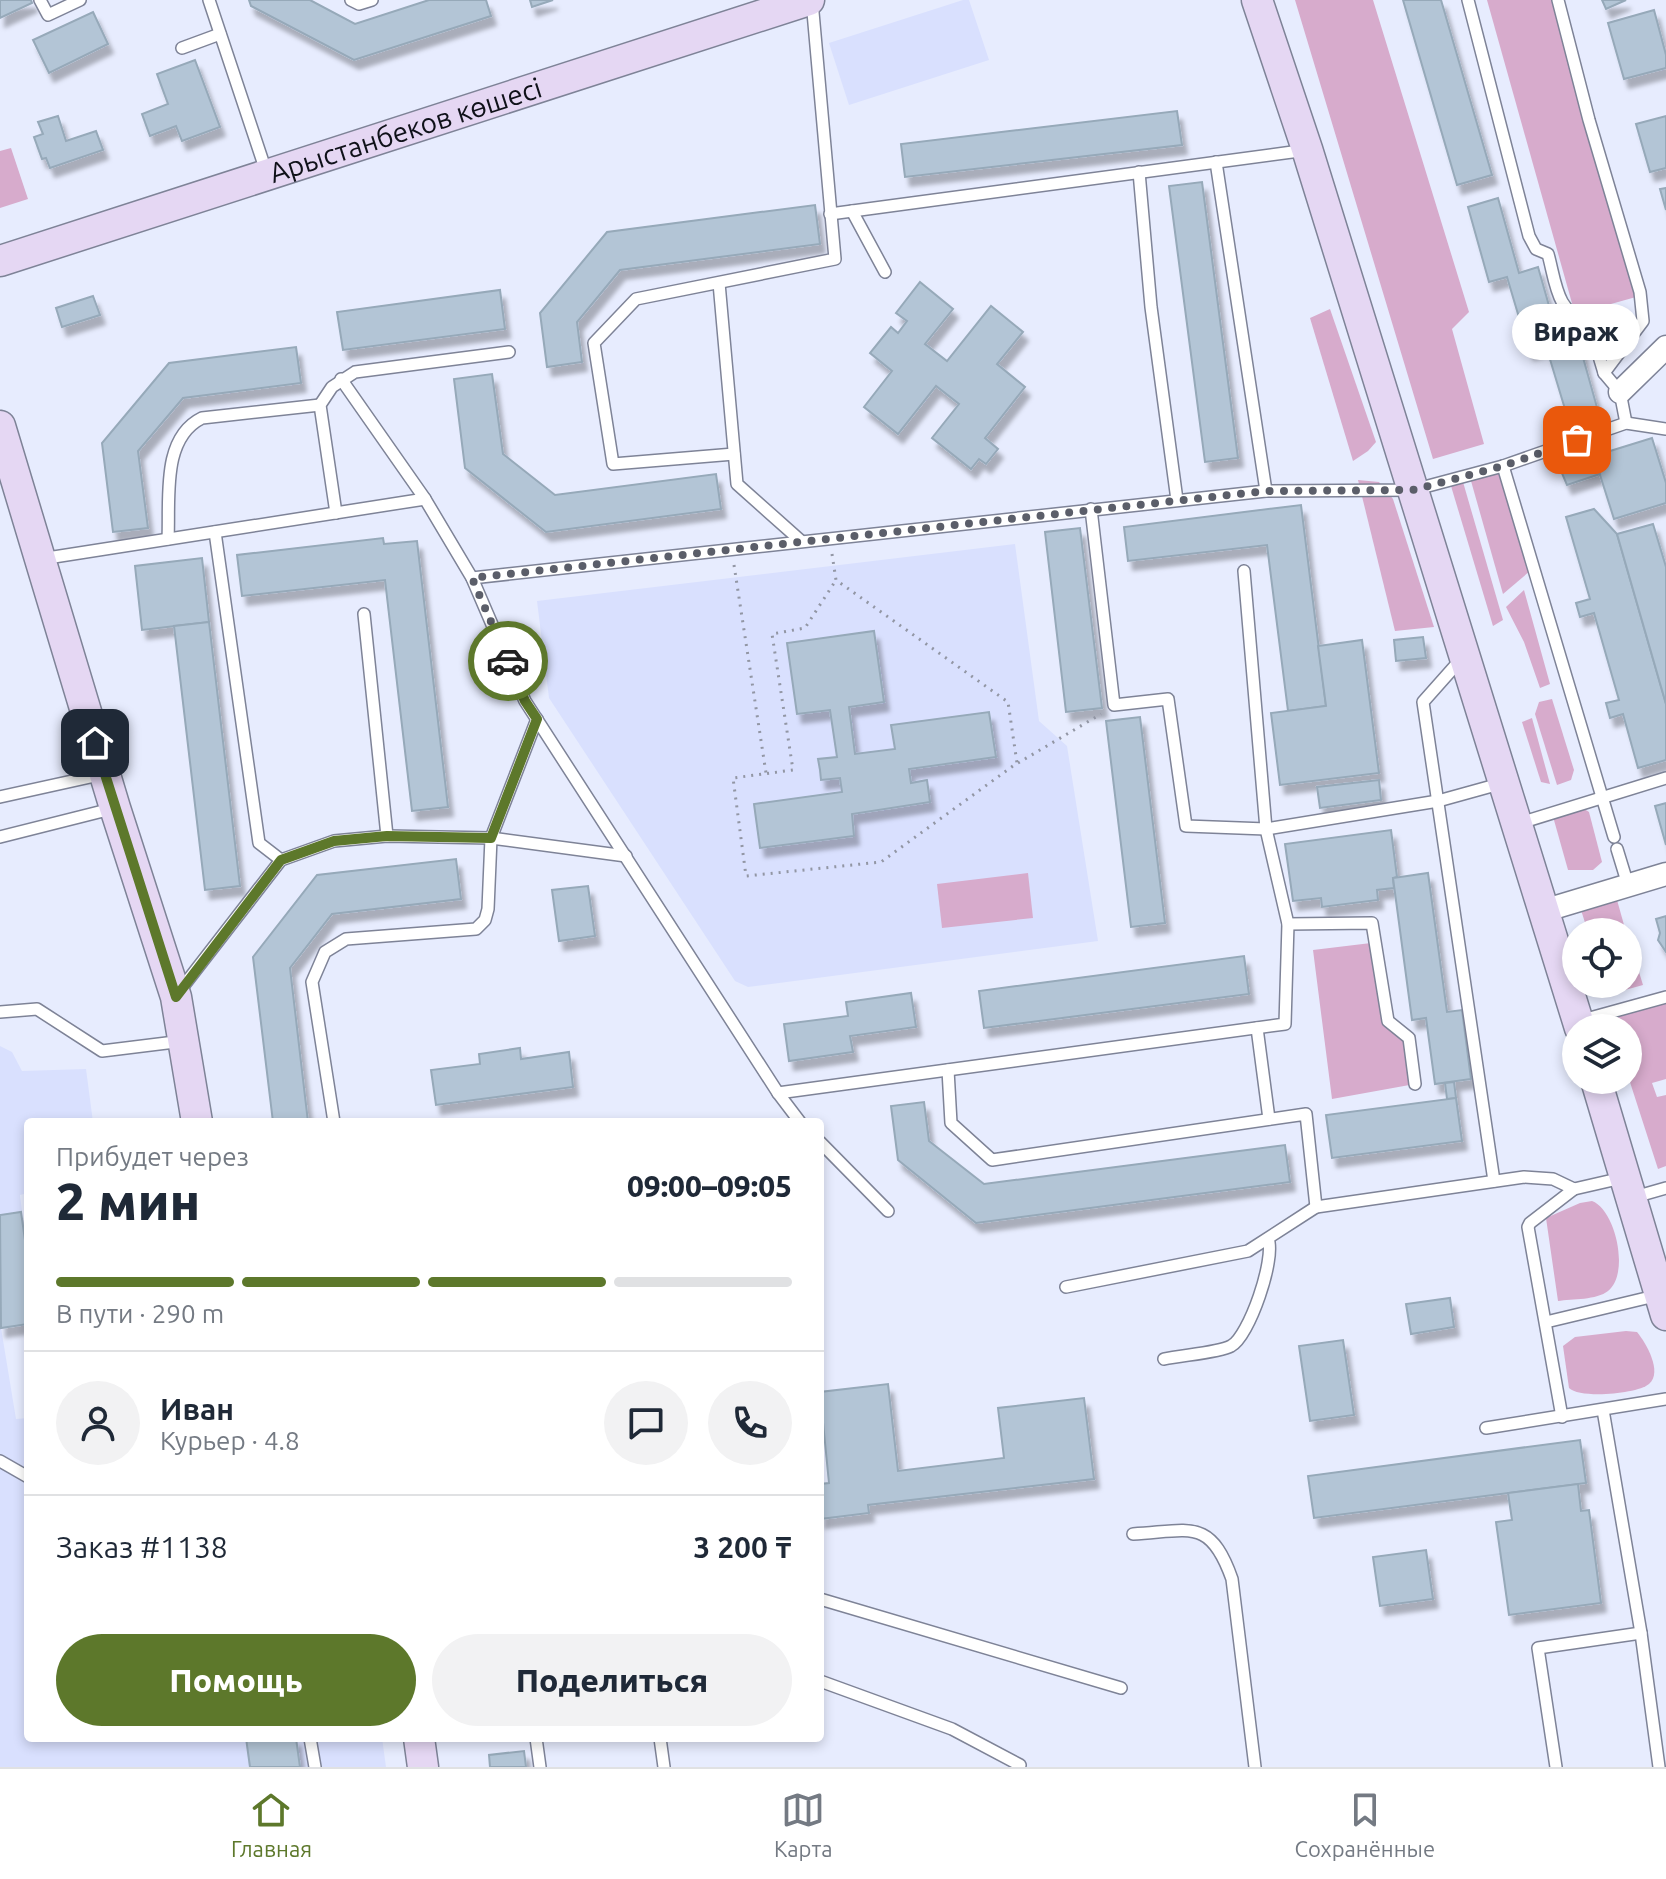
<!DOCTYPE html>
<html lang="ru">
<head>
<meta charset="utf-8">
<style>
	:root { --surface:#fff; --page:#f2f2f3; --text:#1f2937; --muted:#747a83; --line:#e0e1e3; --accent:#5d782b }
	body { margin:0; font-family:Ubuntu,sans-serif; background:var(--page); color:var(--text); height:100vh; display:flex; flex-direction:column; font-size:30px; white-space:nowrap }
	* { box-sizing:border-box; margin:0 }
	p { font-size:26px; color:var(--muted) }
	.icon { flex:none; width:44px; height:44px; fill:none; stroke:currentColor; stroke-width:2; stroke-linecap:round; stroke-linejoin:round }
	.map { position:relative; flex:1; overflow:hidden }
	.details { position:absolute; left:24px; top:1118px; width:800px; height:624px; display:flex; flex-direction:column; background:var(--surface); border-radius:8px; box-shadow:0 4px 12px #0003 }
	.details>* { flex:none }
	.fabs { position:absolute; left:1562px; top:918px; display:grid; gap:16px }
	.fabs a { display:grid; place-items:center; width:80px; height:80px; border-radius:50%; background:var(--surface); box-shadow:0 4px 12px #0003; font-size:40px }
	.pin { position:absolute; display:grid; place-items:center; width:68px; height:68px; color:#fff; margin:-34px; border-radius:16px; box-shadow:0 4px 12px #0006 }
	.courier { position:absolute; display:grid; place-items:center; width:80px; height:80px; margin:-40px; border:6px solid #5d782b; border-radius:50%; background:#fff; color:#222; box-shadow:0 2px 10px #0007 }
	.bubble { position:absolute; height:56px; border-radius:28px; background:var(--surface); box-shadow:0 4px 12px #0003; font-size:26px; font-weight:800; line-height:56px; text-align:center }
	.overview em { font-style:normal; font-weight:800 }
	.overview div { display:flex; flex-direction:column-reverse }
	.overview { display:flex; align-items:center; justify-content:space-between; height:136px; padding:0 32px }
	h1 { font-size:52px; font-weight:800; line-height:60px }
	.bar { display:grid; grid-template-columns:repeat(4,1fr); gap:12px 8px; align-content:center; height:96px; padding:0 32px }
	.bar i { height:10px; border-radius:6px; background:var(--line) }
	.bar .selected { background:var(--accent) }
	.bar p { grid-column:span 4 }
	.line { display:flex; align-items:center; gap:20px; padding:0 32px; border-top:2px solid var(--line) }
	.line div { flex:1 }
	.round { display:grid; place-items:center; flex:none; width:84px; height:84px; border-radius:42px; background:var(--page) }
	.action { display:flex; gap:16px; margin-top:auto; padding:16px 32px }
	.action a { flex:1; height:92px; border-radius:48px; background:var(--accent); color:#fff; font-size:32px; font-weight:800; line-height:92px; text-align:center }
	.action a+a { background:var(--page); color:var(--text) }
	.tabs { display:flex; justify-content:space-around; align-items:center; height:112px; border-top:2px solid var(--line); background:var(--surface); font-size:22px; color:var(--muted) }
	.tabs a { display:grid; justify-items:center; gap:4px }
	.tabs .selected { color:var(--accent) }
	.map>svg:first-child { display:block }
</style>
</head>
<body>
<div class="map">
<svg width="1666" height="1767" viewBox="0 0 1666 1767">
	<defs>
		<filter id="shadow"><feDropShadow dx="5" dy="9" stdDeviation="2" flood-color="#0004"/></filter>
	</defs>
	<rect width="100%" height="100%" fill="#e7ecfe"/>
	<!-- built -->
	<g fill="#d9e0fe">
		<path d="M963 0H969L989 60 849 105 829 43Z"/>
		<path d="M1015 544 1039 721 1067 746 1098 941 748 987 735 981 549 698 537 601Z"/>
		<path d="M0 1046 12 1052 22 1071 86 1069 93 1122H28V1193L20 1195 28 1261V1324L1 1328 16 1419 28 1418V1738H382L386 1767H0Z"/>
	</g>
	<!-- green -->
	<g fill="#d7abcc">
		<path d="M1295 0H1373L1469 312 1452 329 1484 444 1433 459Z"/>
		<path d="M1487 0H1553L1636 297 1575 314Z"/>
		<path d="M11 148 28 199 0 208V151Z"/>
		<path d="M1330 309 1376 442 1368 451 1353 461 1310 318Z"/>
		<path d="M1499 473 1530 571 1503 594 1471 481Z"/>
		<path d="M1358 480 1379 482 1393 499 1434 627 1395 631Z"/>
		<path d="M1463 482 1503 620 1493 626 1451 486Z"/>
		<path d="M1524 590 1550 684 1540 688 1524 642 1506 607Z"/>
		<path d="M1552 699 1574 770 1571 780 1557 785 1535 714 1539 702Z"/>
		<path d="M1532 718 1550 784 1541 782 1522 722Z"/>
		<path d="M1578 805 1589 812 1602 862 1593 870H1568L1552 813Z"/>
		<path d="M1028 873 1033 918 942 928 937 884Z"/>
		<path d="M1593 896 1597 906 1617 900 1626 932H1588L1581 910Z"/>
		<path d="M1371 943 1384 1023 1405 1041 1415 1084 1332 1099 1313 950Z"/>
		<path d="M1635 959 1643 985 1607 995 1603 984H1628V961Z"/>
		<path d="M1666 997V1079L1652 1083 1657 1097 1666 1095V1166L1658 1169 1628 1076V1028H1613L1608 1013Z"/>
		<path d="M1592 1201C1616 1210 1630 1274 1608 1291 1597 1300 1572 1299 1558 1301L1546 1218 1580 1203Z"/>
		<path d="M1626 1331 1637 1332C1646 1343 1663 1372 1649 1384 1637 1394 1580 1399 1569 1388L1563 1346 1575 1337Z"/>
	</g>
	<!-- building -->
	<g fill="#b3c5d6" stroke="#96a9b9" stroke-width="2" filter="url(#shadow)">
		<path d="M0 0H31L32 3 0 18Z"/>
		<path d="M249 0H310L355 24 429 0H486L491 16 354 60 251 6Z"/>
		<path d="M530 0H553L532 7Z"/>
		<path d="M1403 0H1441L1492 175 1457 185Z"/>
		<path d="M1602 0H1626L1606 9Z"/>
		<path d="M1654 10 1666 55V68L1624 79 1608 23Z"/>
		<path d="M93 12 108 44 49 73 33 40Z"/>
		<path d="M195 60 220 127 182 141 176 126 150 136 142 114 168 104 157 74Z"/>
		<path d="M1177 111 1182 145 905 177 901 144Z"/>
		<path d="M58 116 66 141 96 131 103 150 50 168 46 158 42 159 34 137 43 134 38 122Z"/>
		<path d="M1666 116V168L1650 172 1636 124Z"/>
		<path d="M1202 182 1238 458 1205 462 1169 186Z"/>
		<path d="M1666 188V210L1660 189Z"/>
		<path d="M1498 198 1519 273 1538 267 1559 341 1577 336 1598 411 1568 419 1546 346 1529 351 1507 277 1489 282 1468 207Z"/>
		<path d="M815 205 820 244 620 270 577 322 582 362 547 367 540 313 607 232Z"/>
		<path d="M920 282 953 309 925 344 947 361 991 306 1023 332 997 364 1025 387 985 438 998 449 986 464 979 459 971 469 932 438 959 404 936 386 898 434 864 407 892 371 870 353 891 327 898 333 907 321 896 313Z"/>
		<path d="M500 290 505 329 343 350 337 312Z"/>
		<path d="M93 296 100 315 62 327 56 308Z"/>
		<path d="M296 347 301 383 183 398 138 451 148 528 113 532 102 443 169 363Z"/>
		<path d="M492 374 503 454 555 495 716 474 721 509 546 532 465 468 454 379Z"/>
		<path d="M1652 438 1666 483V503L1614 519 1594 456Z"/>
		<path d="M1594 456 1600 474 1567 485 1561 471 1568 463Z"/>
		<path d="M1301 505 1326 706 1288 711 1267 545 1128 561 1124 527Z"/>
		<path d="M1594 509 1617 534 1666 704V760L1638 768 1623 714 1610 718 1606 703 1619 700 1594 613 1580 617 1576 603 1590 599 1566 517Z"/>
		<path d="M1653 524 1666 567V704L1617 534Z"/>
		<path d="M1080 528 1102 708 1066 712 1045 532Z"/>
		<path d="M383 538 384 544 417 541 448 807 412 811 385 580 242 596 237 555Z"/>
		<path d="M202 558 209 622 142 630 135 566Z"/>
		<path d="M209 622 240 886 205 890 174 626Z"/>
		<path d="M874 631 884 702 849 707 855 754 895 749 891 725 989 712 996 757 909 769 911 783 927 780 930 802 852 814 854 836 760 848 754 804 842 792 840 778 821 780 820 770 818 759 837 757 830 710 797 714 787 643Z"/>
		<path d="M1423 637 1426 658 1396 661 1394 640Z"/>
		<path d="M1362 640 1379 773 1280 785 1271 713 1326 706 1318 646Z"/>
		<path d="M1140 717 1165 923 1131 927 1106 721Z"/>
		<path d="M1379 780 1381 800 1320 808 1317 787Z"/>
		<path d="M1666 803V845L1655 806Z"/>
		<path d="M1391 830 1397 877 1393 878 1394 888 1377 890 1378 900 1322 907 1321 898 1293 901 1285 844Z"/>
		<path d="M456 859 461 899 332 914 290 968 308 1122H273L253 957 317 875Z"/>
		<path d="M1428 873 1447 1012 1462 1010 1471 1079 1435 1084 1426 1018 1412 1020 1393 878Z"/>
		<path d="M588 886 595 936 559 941 552 890Z"/>
		<path d="M1666 916V952L1658 940 1660 933 1656 919Z"/>
		<path d="M1244 956 1249 994 984 1028 979 991Z"/>
		<path d="M911 993 916 1027 850 1036 853 1052 789 1061 784 1024 848 1016 846 1002Z"/>
		<path d="M520 1048 521 1059 569 1052 573 1087 436 1105 431 1070 480 1064 479 1054Z"/>
		<path d="M1454 1082 1456 1098 1447 1099 1445 1083Z"/>
		<path d="M1456 1098 1462 1141 1332 1158 1326 1115Z"/>
		<path d="M924 1102 929 1141 984 1184 1285 1145 1290 1182 976 1223 898 1160 891 1106Z"/>
		<path d="M21 1212 28 1261V1324L1 1328 0 1215Z"/>
		<path d="M1450 1298 1454 1327 1411 1334 1406 1304Z"/>
		<path d="M1343 1340 1354 1415 1310 1421 1299 1346Z"/>
		<path d="M888 1384 898 1471 1004 1458 998 1408 1084 1398 1094 1479 868 1505 869 1513 820 1519V1484L829 1483 820 1392Z"/>
		<path d="M1580 1440 1586 1483 1314 1518 1308 1476Z"/>
		<path d="M1578 1484 1581 1511 1589 1510 1601 1603 1509 1615 1496 1522 1512 1520 1508 1493Z"/>
		<path d="M1426 1550 1433 1599 1380 1606 1373 1557Z"/>
		<path d="M246 1738H296L300 1767H250Z"/>
		<path d="M524 1751 526 1767H490L489 1755Z"/>
	</g>
	<g fill="none" stroke-linecap="round" stroke-linejoin="round">
		<defs>
			<g id="lane">
				<path d="M40 0 48 15 80 0"/>
				<path d="M209 0 267 174"/>
				<path d="M351 0 359 4 372 0"/>
				<path d="M1468 0 1529 236 1536 249 1548 254C1556 283 1556 313 1589 323L1604 373 1620 392 1626 423"/>
				<path d="M1558 0 1589 120 1640 292 1643 321 1604 373"/>
				<path d="M182 48 220 34"/>
				<path d="M1216 162 1266 491"/>
				<path d="M1139 172 1151 307 1177 500"/>
				<path d="M852 211 885 272"/>
				<path d="M830 214 1307 150"/>
				<path d="M719 283 737 484 801 541"/>
				<path d="M341 379 425 499 472 578 525 701 778 1093 800 1122"/>
				<path d="M734 454 613 464 594 343 636 299 835 259 812 1"/>
				<path d="M1503 466 1614 837"/>
				<path d="M1091 509 1114 705 1168 699 1186 826 1266 829 1438 801 1503 783"/>
				<path d="M336 513 320 405 332 387 355 372 509 352"/>
				<path d="M215 532 259 843 281 860"/>
				<path d="M168 539C170 499 161 438 202 418L320 405"/>
				<path d="M41 559 425 499"/>
				<path d="M472 578 1266 491 1413 490 1503 466 1626 423 1666 429"/>
				<path d="M364 614 387 836"/>
				<path d="M1463 657 1423 702 1494 1181"/>
				<path d="M0 797 104 774"/>
				<path d="M1517 824 1666 778"/>
				<path d="M0 837 115 808"/>
				<path d="M1617 849 1628 885"/>
				<path d="M1288 924 1372 923 1388 1021 1409 1038 1415 1084"/>
				<path d="M178 993 281 860 334 841 387 836 491 838 626 856"/>
				<path d="M0 1012 37 1009 102 1051 183 1041"/>
				<path d="M1579 1021 1666 997"/>
				<path d="M1257 1028 1269 1119"/>
				<path d="M948 1070 951 1123 992 1160 1306 1114 1316 1207 1524 1177 1553 1179 1574 1189 1622 1178"/>
				<path d="M778 1093 1285 1024 1288 924 1266 829 1244 571"/>
				<path d="M334 1122 312 982 325 952 346 939 476 929 485 920 488 909 491 838 537 719"/>
				<path d="M820 1142 888 1211"/>
				<path d="M1631 1198 1666 1188"/>
				<path d="M1066 1287 1248 1251 1316 1207"/>
				<path d="M1546 1322 1659 1295"/>
				<path d="M1164 1359C1181 1355 1218 1353 1231 1346 1249 1337 1276 1258 1268 1239"/>
				<path d="M1603 1410 1641 1633 1659 1767"/>
				<path d="M1562 1417 1528 1227 1530 1223 1574 1189"/>
				<path d="M1486 1428 1666 1399"/>
				<path d="M0 1461 28 1477"/>
				<path d="M1133 1534C1190 1531 1210 1517 1232 1579L1255 1767"/>
				<path d="M820 1599 1121 1688"/>
				<path d="M820 1681 952 1729 1020 1765"/>
				<path d="M310 1738 315 1767"/>
				<path d="M536 1738 540 1767"/>
				<path d="M660 1738 664 1767"/>
				<path d="M1556 1767 1538 1648 1641 1633"/>
			</g>
			<g id="street">
				<path d="M1620 392 1666 347"/>
				<path d="M1543 911 1666 874"/>
			</g>
			<g id="secondary">
				<path d="M1257 0 1307 149 1580 1028"/>
				<path id="s1" d="M0 261 809 0"/>
				<path d="M0 426 115 808 176 997 197 1122"/>
				<path d="M1596 1080 1666 1315"/>
				<path d="M419 1738 423 1767"/>
			</g>
		</defs>
		<!-- lane casing -->
		<use href="#lane" stroke="#7e8397" stroke-width="14"/>
		<!-- street casing -->
		<use href="#street" stroke="#7e8397" stroke-width="25"/>
		<!-- secondary casing -->
		<use href="#secondary" stroke="#7e8397" stroke-width="33"/>
		<!-- path -->
		<g stroke="#9296a4" stroke-width="3" stroke-dasharray="2 6" stroke-linecap="butt">
			<path d="M832 554 836 580 1008 702 1017 763 881 862 746 876 733 778 793 770 772 634 805 628 836 580"/>
			<path d="M734 565 766 773"/>
			<path d="M1018 763 1101 714"/>
		</g>
		<!-- lane -->
		<use href="#lane" stroke="#fff" stroke-width="11"/>
		<!-- street -->
		<use href="#street" stroke="#fff" stroke-width="22"/>
		<!-- secondary -->
		<use href="#secondary" stroke="#e5d7f3" stroke-width="30"/>
	</g>
	<g fill="none" stroke-linecap="round" stroke-linejoin="round">
		<!-- done -->
		<path stroke="#5b5e69" stroke-width="8" stroke-dasharray="0 14.4" d="M508 661 472 578 1266 491 1413 490 1503 466 1577 440"/>
		<!-- route -->
		<path stroke="#5d782b" stroke-width="10" d="M95 743 176 997 281 860 334 841 387 836 491 838 537 719 525 701 508 661"/>
	</g>
	<g text-anchor="middle" stroke-width="8" stroke-linejoin="round" paint-order="stroke">
		<!-- street labels -->
		<g font-size="28" fill="#0f1119" stroke="#f8fafe">
			<text dy="10" stroke="none"><textPath href="#s1" startOffset="426">Арыстанбеков көшесі</textPath></text>
		</g>
	</g>
</svg>
<div class="fabs">
<a><svg class="icon" aria-label="locate" viewBox="0 0 24 24"><circle cx="12" cy="12" r="6"/><path d="M12 2v4M12 18v4M2 12h4M18 12h4"/></svg></a>
<a><svg class="icon" aria-label="layers" viewBox="0 0 24 24"><path d="M12 4l9 5-9 5-9-5zM3 14l9 5 9-5"/></svg></a>
</div>
<div class="pin" style="left:1577px;top:440px;background:#ea580c"><svg class="icon" aria-label="bag" viewBox="0 0 24 24"><path d="M5 8h14l-1 12H6zM9 8a3 3 0 0 1 6 0"/></svg></div>
<div class="pin" style="left:95px;top:743px;background:#1f2937"><svg class="icon" aria-label="home" viewBox="0 0 24 24"><path d="M3 11l9-7 9 7M6 9v11h12V9"/></svg></div>
<div class="courier" style="left:508px;top:661px"><svg class="icon" aria-label="car" viewBox="0 0 24 24"><path d="M5 17H2v-5l4-1 3-4h7l3 4 3 1v5h-3M9 17h6M6 11h13"/><circle cx="7" cy="17" r="2"/><circle cx="17" cy="17" r="2"/></svg></div>
<div class="bubble" style="left:1512px;top:304px;width:128px">Вираж</div>
<section class="details">
<div class="overview"><div><h1>2 мин</h1><p>Прибудет через</p></div><em>09:00–09:05</em></div>
<div class="bar"><i class="selected"></i><i class="selected"></i><i class="selected"></i><i></i><p>В пути · 290 m</p></div>
<div class="line" style="height:144px"><a class="round"><svg class="icon" aria-label="person" viewBox="0 0 24 24"><circle cx="12" cy="8" r="4"/><path d="M4 21q1-7 8-7t8 7"/></svg></a><div><b>Иван</b><p>Курьер · 4.8</p></div><a class="round"><svg class="icon" aria-label="chat" viewBox="0 0 24 24"><path d="M4 5h16v11H9l-5 4z"/></svg></a><a class="round"><svg class="icon" aria-label="phone" viewBox="0 0 24 24"><path d="M5 4h4l2 5-3 2q2 4 5 5l2-3 5 2v4C11 20 4 13 5 4z"/></svg></a></div>
<div class="line" style="height:104px"><div>Заказ #1138</div><b>3 200 ₸</b></div>
<div class="action"><a>Помощь</a><a>Поделиться</a></div>
</section>
</div>
<nav class="tabs">
<a class="selected"><svg class="icon" aria-label="home" viewBox="0 0 24 24"><path d="M3 11l9-7 9 7M6 9v11h12V9"/></svg>Главная</a>
<a><svg class="icon" aria-label="map" viewBox="0 0 24 24"><path d="M3 6l6-2 6 2 6-2v14l-6 2-6-2-6 2zM9 4v14M15 6v14"/></svg>Карта</a>
<a><svg class="icon" aria-label="saved" viewBox="0 0 24 24"><path d="M7 4h10v16l-5-4-5 4z"/></svg>Сохранённые</a>
</nav>
</body>
</html>
